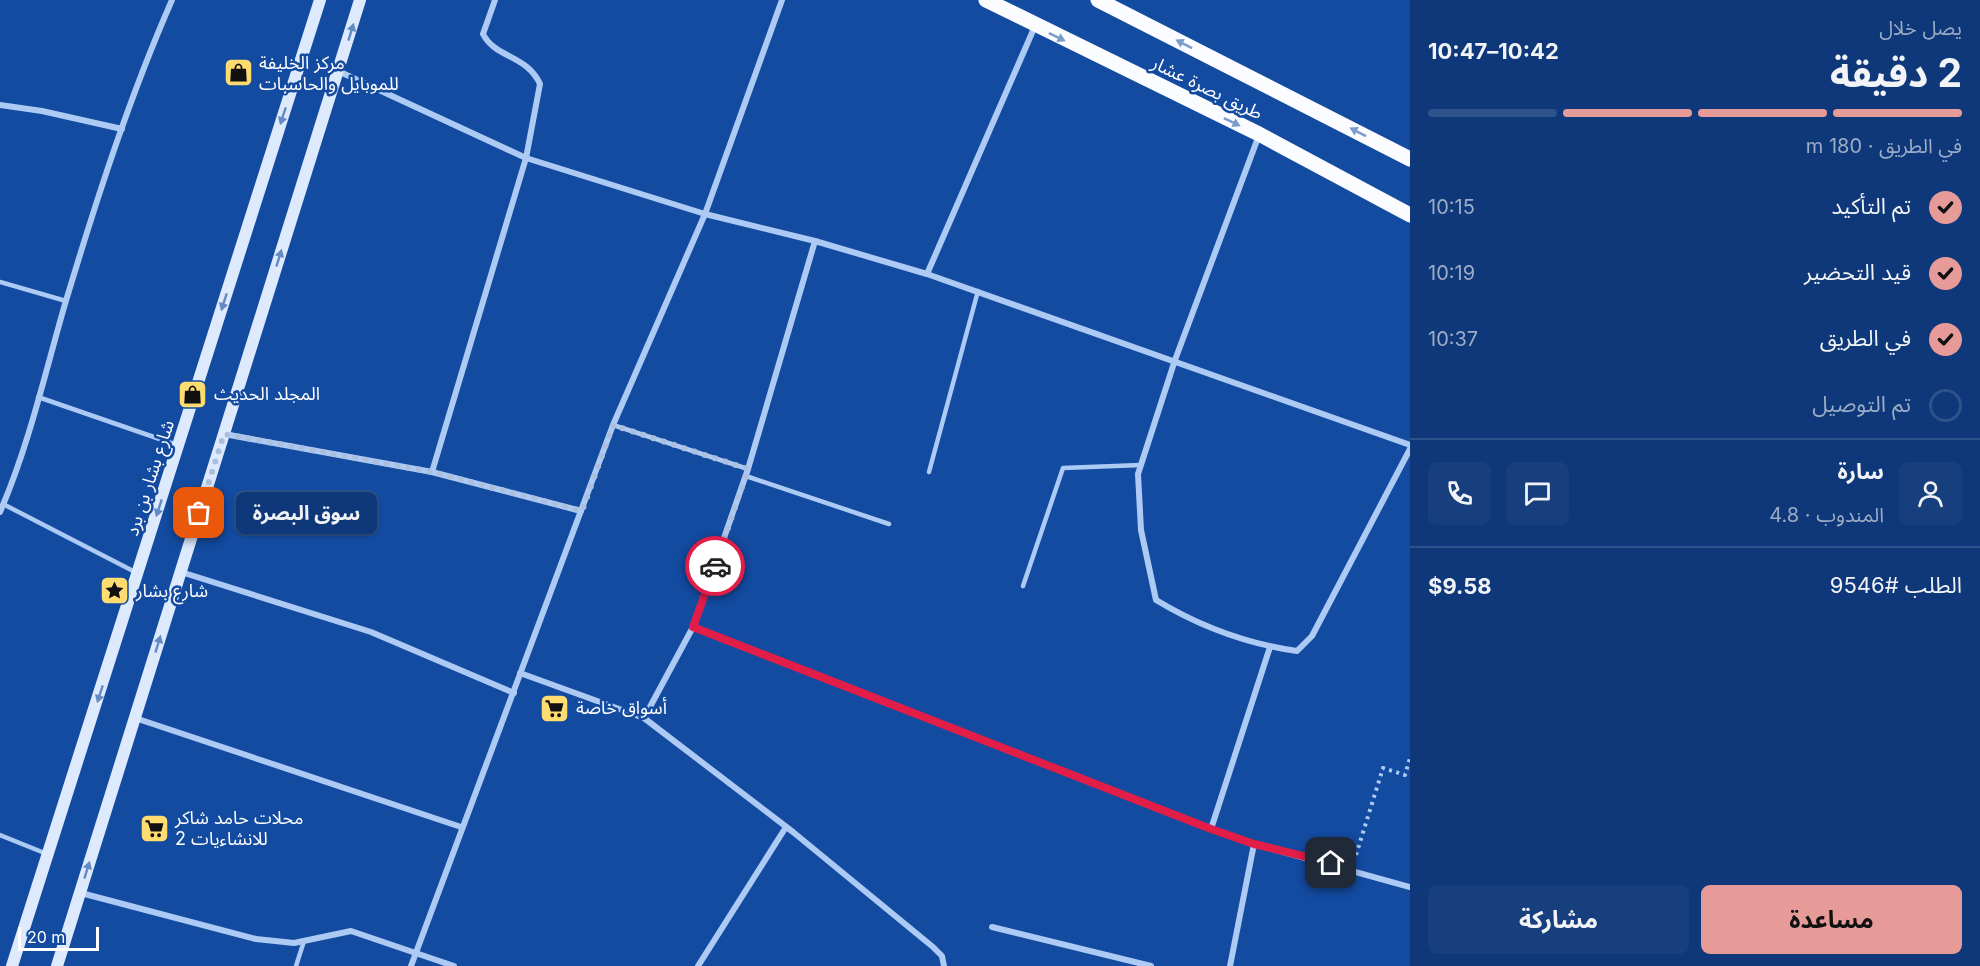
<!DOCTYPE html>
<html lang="ar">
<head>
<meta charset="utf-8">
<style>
	:root { --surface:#0e3879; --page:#173f7e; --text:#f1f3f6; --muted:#9bacc6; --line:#2e528a; --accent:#e69b98 }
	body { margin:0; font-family:Inter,"Noto Sans Arabic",sans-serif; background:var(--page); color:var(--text); direction:rtl; height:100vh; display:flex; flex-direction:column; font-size:22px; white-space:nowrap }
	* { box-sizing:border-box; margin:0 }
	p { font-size:20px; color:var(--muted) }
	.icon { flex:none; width:33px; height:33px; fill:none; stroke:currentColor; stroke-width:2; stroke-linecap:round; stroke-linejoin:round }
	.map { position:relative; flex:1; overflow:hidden; direction:ltr }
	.details { display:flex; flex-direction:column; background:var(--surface); width:570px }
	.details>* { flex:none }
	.scale { position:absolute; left:18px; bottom:15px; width:81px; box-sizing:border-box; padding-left:6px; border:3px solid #fff; border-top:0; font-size:16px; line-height:21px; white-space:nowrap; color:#fff; -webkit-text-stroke:4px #134ba1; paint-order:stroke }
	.pin { position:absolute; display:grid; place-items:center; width:51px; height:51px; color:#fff; margin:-26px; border-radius:12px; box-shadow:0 3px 9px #0006 }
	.courier { position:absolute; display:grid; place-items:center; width:60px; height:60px; margin:-30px; border:4px solid #e11d48; border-radius:50%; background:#fff; color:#222; box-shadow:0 2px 8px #0007 }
	.bubble { position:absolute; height:42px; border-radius:9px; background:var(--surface); box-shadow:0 2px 4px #0004,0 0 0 2px var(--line); font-size:20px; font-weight:700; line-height:42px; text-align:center; direction:rtl }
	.headline em { font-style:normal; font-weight:700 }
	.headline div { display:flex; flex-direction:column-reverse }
	.headline { display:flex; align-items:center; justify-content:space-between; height:102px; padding:0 18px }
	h1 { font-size:39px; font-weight:700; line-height:45px }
	.bar { display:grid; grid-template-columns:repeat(4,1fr); gap:9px 6px; align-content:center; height:72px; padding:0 18px }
	.bar i { height:8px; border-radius:4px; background:var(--line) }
	.bar .selected { background:var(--accent) }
	.bar p { grid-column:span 4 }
	.line { display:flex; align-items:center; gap:15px; padding:0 18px; border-top:2px solid var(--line) }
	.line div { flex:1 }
	.round { display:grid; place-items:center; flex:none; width:63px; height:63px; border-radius:9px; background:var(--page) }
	ol { padding:0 18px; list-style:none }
	li { display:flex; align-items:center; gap:18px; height:66px }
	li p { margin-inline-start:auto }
	li .icon { padding:6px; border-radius:50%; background:var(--accent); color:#111; stroke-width:4 }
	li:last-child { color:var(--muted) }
	li i { width:33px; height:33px; border:3px solid var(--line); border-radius:50% }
	.cta { display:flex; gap:12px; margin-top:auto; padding:12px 18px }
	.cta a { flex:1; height:69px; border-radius:9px; background:var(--accent); color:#111; font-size:24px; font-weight:700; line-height:69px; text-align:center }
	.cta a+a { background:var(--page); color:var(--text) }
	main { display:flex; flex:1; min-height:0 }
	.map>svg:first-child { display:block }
</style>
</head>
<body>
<main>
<section class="details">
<div class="headline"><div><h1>2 دقيقة</h1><p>يصل خلال</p></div><em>10:42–10:47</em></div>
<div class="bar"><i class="selected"></i><i class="selected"></i><i class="selected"></i><i></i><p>في الطريق · 180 m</p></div>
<ol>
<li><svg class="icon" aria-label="check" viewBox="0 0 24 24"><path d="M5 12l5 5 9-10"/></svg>تم التأكيد<p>10:15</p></li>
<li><svg class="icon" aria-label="check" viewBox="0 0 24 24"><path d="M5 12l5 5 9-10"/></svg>قيد التحضير<p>10:19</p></li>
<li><svg class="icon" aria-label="check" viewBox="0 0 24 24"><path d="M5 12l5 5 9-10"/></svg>في الطريق<p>10:37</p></li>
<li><i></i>تم التوصيل</li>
</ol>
<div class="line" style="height:108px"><a class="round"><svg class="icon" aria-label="person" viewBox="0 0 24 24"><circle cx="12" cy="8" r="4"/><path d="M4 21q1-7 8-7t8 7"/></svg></a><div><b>سارة</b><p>المندوب · 4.8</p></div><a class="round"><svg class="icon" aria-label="chat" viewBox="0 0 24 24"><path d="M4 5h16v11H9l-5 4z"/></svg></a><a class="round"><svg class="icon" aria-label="phone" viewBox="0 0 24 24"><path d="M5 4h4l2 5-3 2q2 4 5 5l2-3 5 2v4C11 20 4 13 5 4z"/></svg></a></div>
<div class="line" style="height:78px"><div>الطلب #9546</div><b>$9.58</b></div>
<div class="cta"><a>مساعدة</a><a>مشاركة</a></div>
</section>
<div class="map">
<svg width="1410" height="966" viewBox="0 0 1410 966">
	<rect width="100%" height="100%" fill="#134ba1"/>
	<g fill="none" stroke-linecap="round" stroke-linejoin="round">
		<!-- path -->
		<path stroke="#adcaf4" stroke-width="4" stroke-dasharray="3 4.5" stroke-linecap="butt" d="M1356 855 1383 768 1405 775 1410 758"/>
		<!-- lane -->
		<g stroke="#adcaf4" stroke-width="4.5">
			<path d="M0 282 66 301"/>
			<path d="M38 397 177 445"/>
			<path d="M613 425 748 469"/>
			<path d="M929 472 978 291"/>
			<path d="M746 476 889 524"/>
			<path d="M3 504 137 573"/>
			<path d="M1023 586 1063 468 1141 465"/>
			<path d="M0 835 47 854"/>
			<path d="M296 966 304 941"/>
		</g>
		<!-- street -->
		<g stroke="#adcaf4" stroke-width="6">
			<path d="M338 71 526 158 705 214 815 241 927 274 1410 445"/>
			<path d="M0 105 42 111 122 129"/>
			<path d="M1259 135 1175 360 1138 474 1141 530 1156 600C1199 626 1248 644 1297 651L1312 636 1410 449"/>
			<path d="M927 274 1035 26"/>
			<path d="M224 434 432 472 581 511"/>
			<path d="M432 472 526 158 540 84C527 55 495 58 483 34L495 0"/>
			<path d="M0 512C29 445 45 373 65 304 96 201 129 98 172 0"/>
			<path d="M181 572 371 632 514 693"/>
			<path d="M693 627 1211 829 1254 844 1410 887"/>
			<path d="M520 673 644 718 793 832 933 947 942 956 944 966"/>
			<path d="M135 718 461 827"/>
			<path d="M644 718 693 627 748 469 815 241"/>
			<path d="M1211 829 1270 647"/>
			<path d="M81 893 256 939 294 943 351 931 454 966"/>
			<path d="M992 927 1151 966"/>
			<path d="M411 966 613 425 705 214 782 0"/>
			<path d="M698 966 786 827"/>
			<path d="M1230 966 1254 844"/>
		</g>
		<!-- secondary -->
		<g stroke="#dde9fd" stroke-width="12">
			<path d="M12 966 320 0"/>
			<path d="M57 966 360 0"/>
		</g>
		<!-- primary -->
		<g stroke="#fafcff" stroke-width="15">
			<path d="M986 0 1259 134 1410 215"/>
			<path d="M1098 0 1410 159"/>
		</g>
	</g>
	<!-- one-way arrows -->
	<defs><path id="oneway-solid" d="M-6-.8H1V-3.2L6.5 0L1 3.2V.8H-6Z" transform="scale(1.5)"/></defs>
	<g fill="#648ac6">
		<use href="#oneway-solid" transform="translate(351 32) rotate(-73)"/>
		<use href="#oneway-solid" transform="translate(283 116) rotate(108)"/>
		<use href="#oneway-solid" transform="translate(279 258) rotate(-73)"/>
		<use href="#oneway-solid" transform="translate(224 302) rotate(108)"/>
		<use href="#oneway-solid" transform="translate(159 508) rotate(108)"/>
		<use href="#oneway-solid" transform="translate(158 644) rotate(-73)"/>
		<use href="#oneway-solid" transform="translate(100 694) rotate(108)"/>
		<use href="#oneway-solid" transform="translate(87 870) rotate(-73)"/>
	</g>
	<g fill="#7b9bcb">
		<use href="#oneway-solid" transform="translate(1057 37) rotate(26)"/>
		<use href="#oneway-solid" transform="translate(1184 44) rotate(-153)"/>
		<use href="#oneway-solid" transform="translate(1232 122) rotate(26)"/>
		<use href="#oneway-solid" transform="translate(1358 132) rotate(-153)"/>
	</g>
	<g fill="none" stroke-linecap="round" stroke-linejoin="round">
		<!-- done -->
		<path stroke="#acc0de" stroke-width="6" stroke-dasharray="0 10.8" d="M199 513 224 434 432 472 582 511 613 425 748 469 715 566"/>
		<!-- route -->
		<path stroke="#e11d48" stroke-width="8" d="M715 566 693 627 1211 829 1254 844 1331 863"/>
	</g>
	<!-- icons -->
	<defs>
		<symbol id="shop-square" viewBox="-11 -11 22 22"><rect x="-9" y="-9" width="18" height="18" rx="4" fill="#ffdc70" stroke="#134ba1"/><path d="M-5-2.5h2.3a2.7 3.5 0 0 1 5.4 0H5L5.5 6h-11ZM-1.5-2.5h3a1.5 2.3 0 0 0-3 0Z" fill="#111"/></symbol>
		<symbol id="sight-square" viewBox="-11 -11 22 22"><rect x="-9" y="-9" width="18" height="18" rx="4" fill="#ffdc70" stroke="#134ba1"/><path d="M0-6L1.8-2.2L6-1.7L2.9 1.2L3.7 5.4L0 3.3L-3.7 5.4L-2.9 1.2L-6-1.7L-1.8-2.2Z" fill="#111"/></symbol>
		<symbol id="supermarket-square" viewBox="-11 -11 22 22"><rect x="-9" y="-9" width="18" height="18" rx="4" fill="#ffdc70" stroke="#134ba1"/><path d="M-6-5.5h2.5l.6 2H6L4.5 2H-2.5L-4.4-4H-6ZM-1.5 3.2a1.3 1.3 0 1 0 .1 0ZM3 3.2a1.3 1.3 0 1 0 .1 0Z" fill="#111"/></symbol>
	</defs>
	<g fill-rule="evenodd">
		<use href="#shop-square" x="222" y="56" width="33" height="33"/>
		<use href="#shop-square" x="176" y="378" width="33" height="33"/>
		<use href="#sight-square" x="98" y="574" width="33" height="33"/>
		<use href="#supermarket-square" x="538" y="692" width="33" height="33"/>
		<use href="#supermarket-square" x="138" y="812" width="33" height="33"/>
	</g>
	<g text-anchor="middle" stroke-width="5" stroke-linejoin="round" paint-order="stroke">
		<!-- poi labels -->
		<g font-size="18" fill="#fff" stroke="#134ba1" text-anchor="start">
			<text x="259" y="69">مركز الخليفة<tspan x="259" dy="21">للموبايل والحاسبات</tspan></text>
			<text x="214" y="400">المجلد الحديث</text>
			<text x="136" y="597">شارع بشار</text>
			<text x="576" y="714">أسواق خاصة</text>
			<text x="175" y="824">محلات حامد شاكر<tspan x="175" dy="21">للانشاءيات 2</tspan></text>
		</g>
		<!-- street labels -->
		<g font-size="18" fill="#fff" stroke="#134ba1">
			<text transform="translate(1207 88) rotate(26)" y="6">طريق بصرة عشار</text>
			<text transform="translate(150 478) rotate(-72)" y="6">شارع بشار بن برد</text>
		</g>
	</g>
</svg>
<div class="scale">20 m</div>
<div class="pin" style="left:199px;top:513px;background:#ea580c"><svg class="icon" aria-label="bag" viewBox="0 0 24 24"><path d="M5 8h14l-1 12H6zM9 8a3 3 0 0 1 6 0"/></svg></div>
<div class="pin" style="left:1331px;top:863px;background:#1f2937"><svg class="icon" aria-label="home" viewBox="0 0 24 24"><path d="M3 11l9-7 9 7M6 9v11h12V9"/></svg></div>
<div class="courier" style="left:715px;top:566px"><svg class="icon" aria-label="car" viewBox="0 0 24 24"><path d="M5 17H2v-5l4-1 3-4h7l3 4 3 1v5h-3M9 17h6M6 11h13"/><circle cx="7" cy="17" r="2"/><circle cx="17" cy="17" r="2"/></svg></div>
<div class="bubble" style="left:236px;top:492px;width:141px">سوق البصرة</div>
</div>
</main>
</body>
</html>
